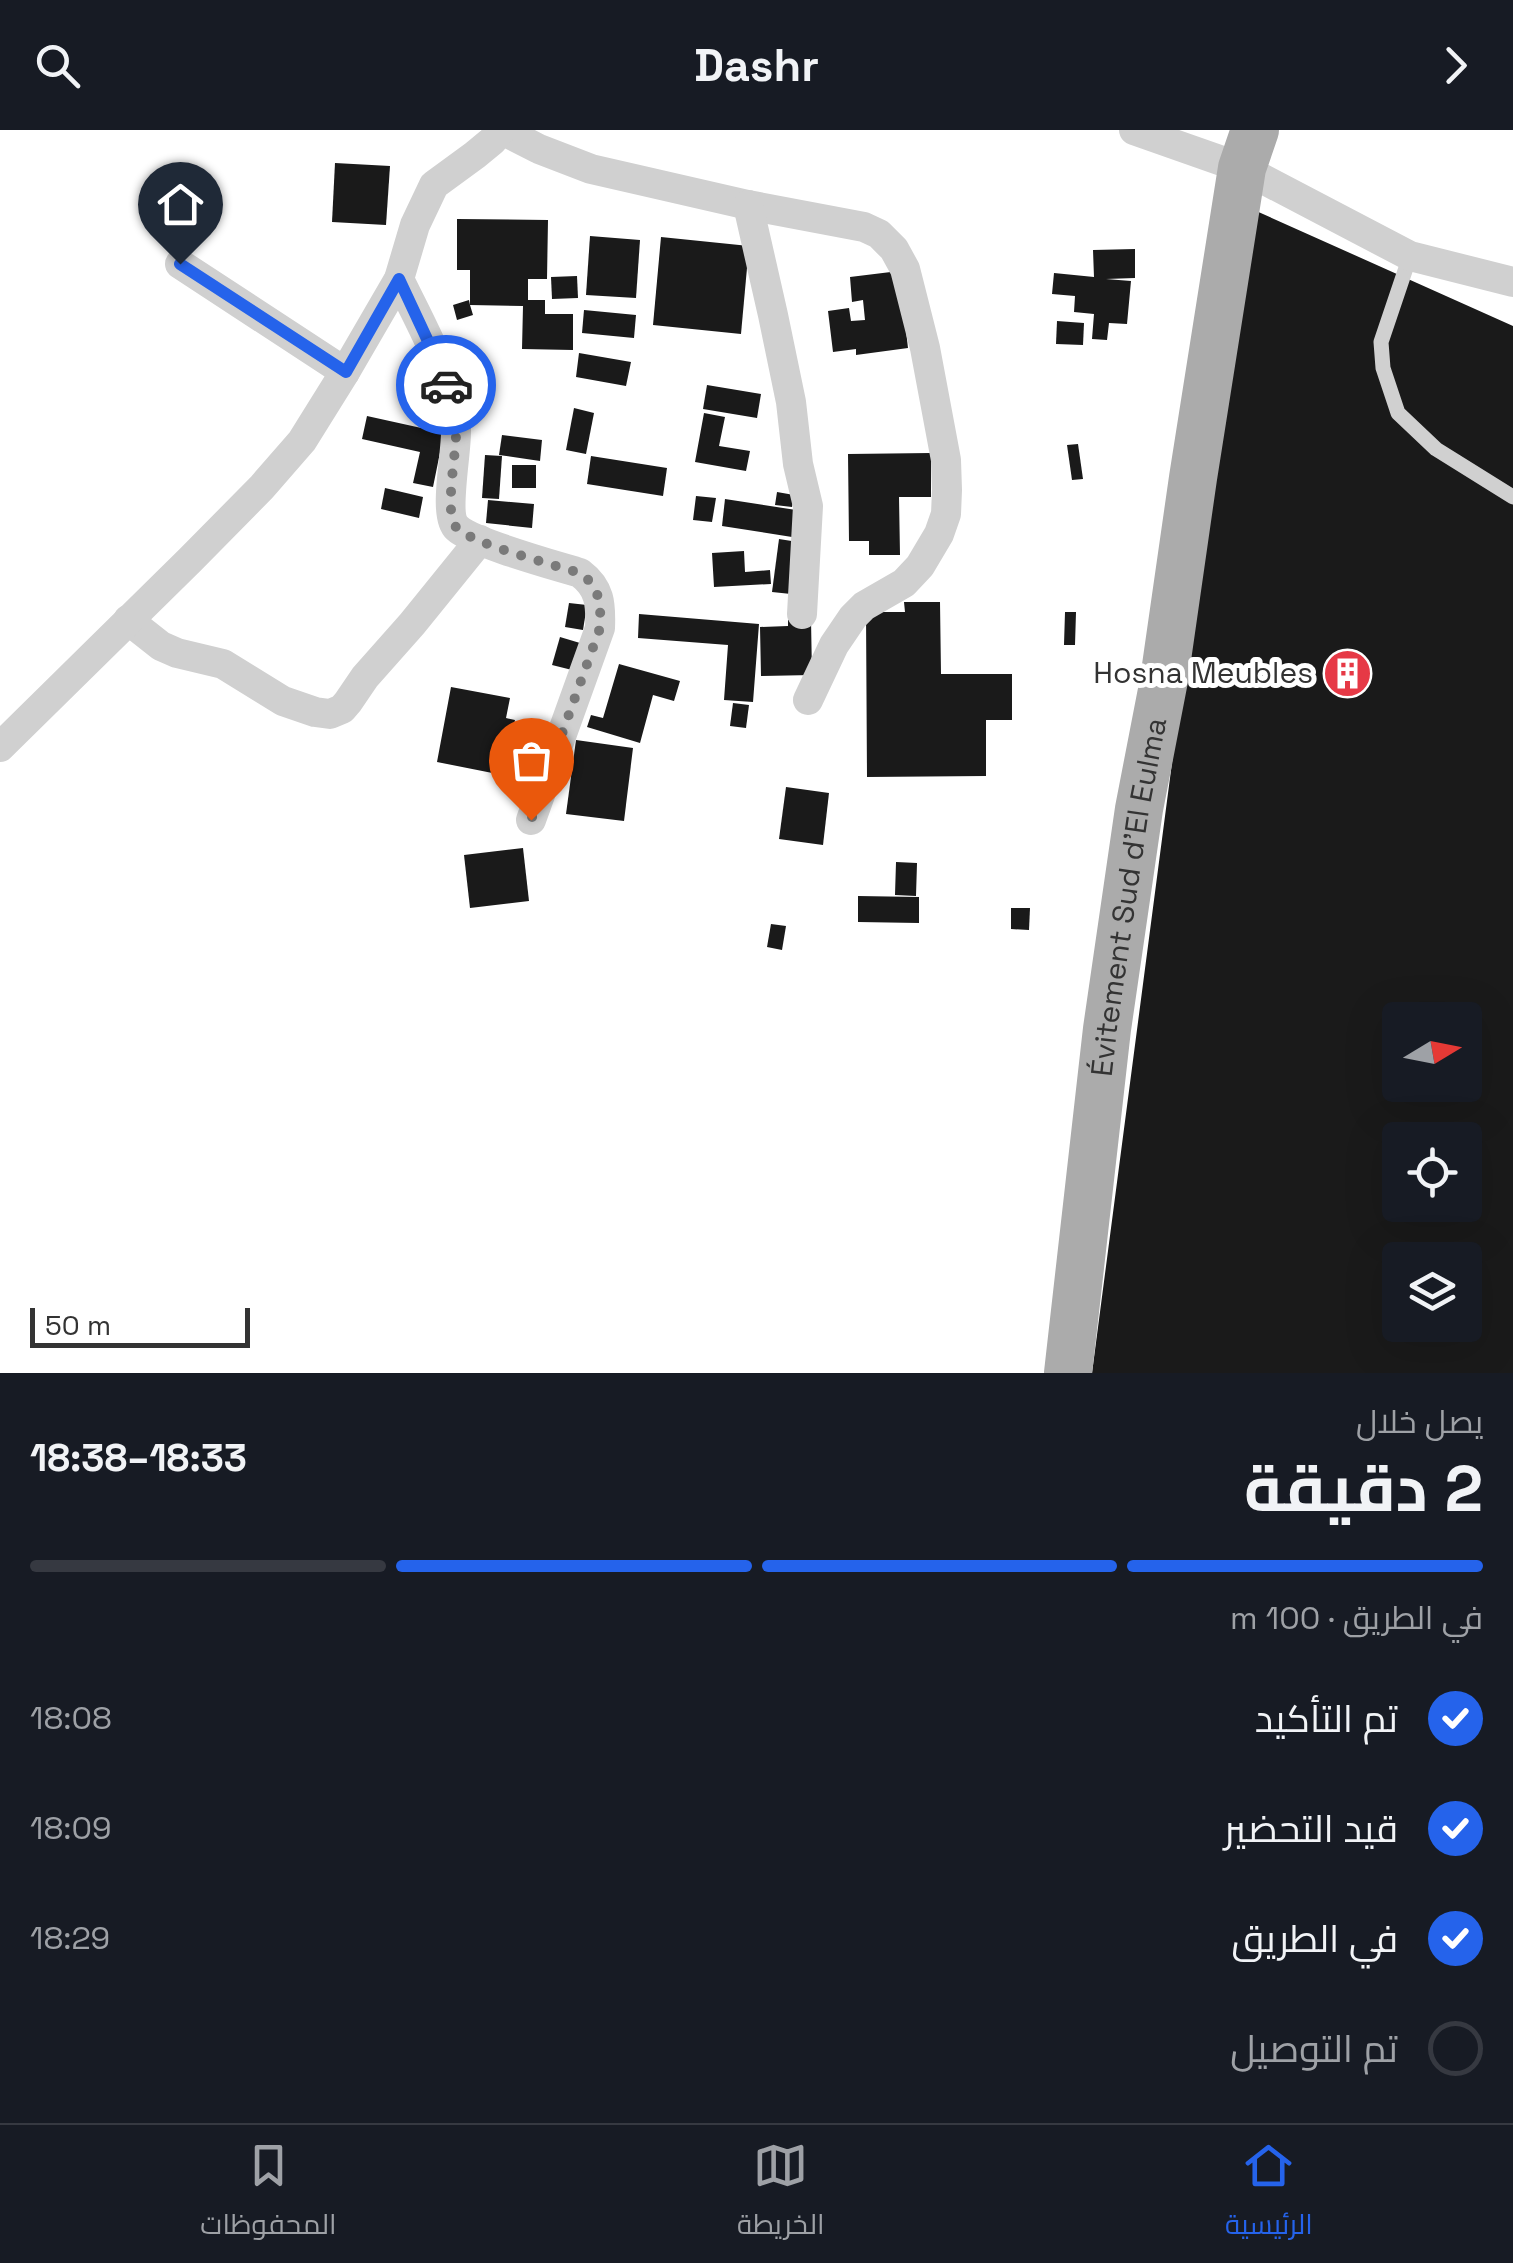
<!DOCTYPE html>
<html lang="ar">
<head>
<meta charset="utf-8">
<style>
	:root { --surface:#171b24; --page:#20242c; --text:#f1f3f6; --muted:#9ea1a6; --line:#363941; --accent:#2563eb }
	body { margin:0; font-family:"Space Grotesk",Cairo,sans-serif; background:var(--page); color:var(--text); direction:rtl; height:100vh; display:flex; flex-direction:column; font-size:38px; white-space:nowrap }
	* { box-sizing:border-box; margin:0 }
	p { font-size:32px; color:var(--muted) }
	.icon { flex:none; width:55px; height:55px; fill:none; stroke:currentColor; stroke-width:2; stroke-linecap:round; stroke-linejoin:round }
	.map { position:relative; height:1243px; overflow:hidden; direction:ltr }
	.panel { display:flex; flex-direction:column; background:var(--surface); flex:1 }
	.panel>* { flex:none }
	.needle { width:65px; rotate:80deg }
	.tools { position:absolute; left:1382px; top:872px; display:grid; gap:20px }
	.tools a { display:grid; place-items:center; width:100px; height:100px; border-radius:10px; background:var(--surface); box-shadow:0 10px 40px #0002; font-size:50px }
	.scale { position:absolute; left:30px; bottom:25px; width:220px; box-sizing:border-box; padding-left:10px; border:5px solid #333; border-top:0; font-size:28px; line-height:35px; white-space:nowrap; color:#333; -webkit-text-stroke:8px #fff; paint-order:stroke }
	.pin { position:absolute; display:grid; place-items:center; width:85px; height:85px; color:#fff; margin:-102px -42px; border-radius:50% 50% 50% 0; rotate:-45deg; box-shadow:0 0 10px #0007 }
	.pin .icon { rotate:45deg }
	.courier { position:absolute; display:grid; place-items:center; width:100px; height:100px; margin:-50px; border:8px solid #2563eb; border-radius:50%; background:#fff; color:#222; box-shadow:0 2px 12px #0007 }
	.summary em { font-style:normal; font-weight:700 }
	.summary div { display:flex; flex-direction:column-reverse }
	.summary { display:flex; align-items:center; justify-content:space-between; height:170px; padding:0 30px }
	h1 { font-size:65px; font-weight:700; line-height:75px }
	.bar { display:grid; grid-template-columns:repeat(4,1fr); gap:15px 10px; align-content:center; height:120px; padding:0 30px }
	.bar i { height:12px; border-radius:8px; background:var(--line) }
	.bar .on { background:var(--accent) }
	.bar p { grid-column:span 4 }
	ol { padding:0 30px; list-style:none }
	li { display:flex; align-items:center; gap:30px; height:110px }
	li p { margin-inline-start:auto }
	li .icon { padding:10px; border-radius:50%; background:var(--accent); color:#fff; stroke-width:4 }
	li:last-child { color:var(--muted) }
	li i { width:55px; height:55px; border:5px solid var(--line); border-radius:50% }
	header { display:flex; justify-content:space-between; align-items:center; height:130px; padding:0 30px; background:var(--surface); font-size:45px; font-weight:700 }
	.dock { display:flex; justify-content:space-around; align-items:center; height:140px; border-top:2px solid var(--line); background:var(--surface); font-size:28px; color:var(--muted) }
	.dock a { display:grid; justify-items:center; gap:5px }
	.dock .on { color:var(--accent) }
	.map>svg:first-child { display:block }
</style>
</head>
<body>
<header><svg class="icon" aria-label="forward" viewBox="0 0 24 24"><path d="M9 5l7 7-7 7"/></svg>Dashr<svg class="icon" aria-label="search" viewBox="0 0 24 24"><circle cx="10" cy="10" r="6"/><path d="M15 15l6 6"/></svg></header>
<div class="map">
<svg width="1513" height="1243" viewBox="0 0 1513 1243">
	<rect width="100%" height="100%" fill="#fff"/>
	<!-- building -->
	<g fill="#1a1a1a" fill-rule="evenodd">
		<path d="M335 33 390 36 386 95 332 92Z"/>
		<path d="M1245 76 1513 196V1243H1092ZM1400 890H1465V955H1400ZM1400 1010H1465V1075H1400ZM1400 1130H1465V1195H1400Z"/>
		<path d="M457 89 548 90 547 149H528V170H545V184H573V220L522 219 523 176 470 175 473 185 457 190 453 175 469 170 470 175V140H457Z"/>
		<path d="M590 106 640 110 636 168 586 165Z"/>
		<path d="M661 107 749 116 741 204 653 195Z"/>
		<path d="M1135 119V148L1106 149 1131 151 1127 194 1109 193 1107 210 1092 209 1094 184 1074 182 1075 166 1052 164 1054 143 1094 147 1093 120Z"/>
		<path d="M899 141 908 218 856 225V219L833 222 828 181 849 178 851 191 865 190 863 170 852 172 850 147Z"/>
		<path d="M577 146 578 168 552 169 551 147Z"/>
		<path d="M584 180 636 185 634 208 582 203Z"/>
		<path d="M1057 191 1084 193 1083 215 1056 214Z"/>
		<path d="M579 223 631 232 626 256 576 247Z"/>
		<path d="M707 255 761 264 757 288 703 279Z"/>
		<path d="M574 278 594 283 586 324 566 320Z"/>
		<path d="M704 283 725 287 719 316 750 321 746 341 695 332Z"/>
		<path d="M367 286 444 303 433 357 413 353 420 322 362 309Z"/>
		<path d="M502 305 542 310 540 331 499 325Z"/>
		<path d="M1078 314 1083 349 1072 350 1067 315Z"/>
		<path d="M931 323V367H899L900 425H869V411H849L848 324Z"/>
		<path d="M485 325 502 326 499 369 482 368Z"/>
		<path d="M591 326 667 338 663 366 587 354Z"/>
		<rect x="512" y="335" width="24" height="23"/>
		<path d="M385 358 423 367 419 388 381 379Z"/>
		<path d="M777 362 794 365 792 377 775 375Z"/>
		<path d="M696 366 716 368 712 392 693 390Z"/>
		<path d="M725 369 796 380 792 407 722 396Z"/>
		<path d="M488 370 534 374 532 398 486 393Z"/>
		<path d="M779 409 798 412 791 464 772 462Z"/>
		<path d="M744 421 745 442 770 440 771 454 714 457 712 423Z"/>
		<path d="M904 472H940L941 544H1012V590H986V646L867 647 866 482H905Z"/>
		<path d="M569 473 587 475 583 500 565 497Z"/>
		<path d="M1065 482H1076L1075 515H1064Z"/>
		<path d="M639 484 759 494 753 572 724 570 728 515 638 508Z"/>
		<path d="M811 489 812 545 761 546 760 497 788 496V490Z"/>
		<path d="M560 507 580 513 572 540 552 535Z"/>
		<path d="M619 534 680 551 674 571 653 565 640 613 587 597 591 585 603 588Z"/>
		<path d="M451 557 510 568 506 588 515 590 508 623 522 626 517 648 437 632Z"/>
		<path d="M733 573 749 575 746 598 730 596Z"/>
		<path d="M576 610 633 618 624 691 566 684Z"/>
		<path d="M786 657 829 663 823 715 779 709Z"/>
		<path d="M523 718 529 771 470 778 464 725Z"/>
		<path d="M896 732 917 733 916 766 895 765Z"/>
		<path d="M858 766 919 767V793L858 792Z"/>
		<path d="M1011 778H1030L1029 800 1011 799Z"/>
		<path d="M771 794 786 796 782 820 767 817Z"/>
	</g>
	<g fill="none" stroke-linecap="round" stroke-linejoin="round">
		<!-- lane -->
		<path stroke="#d0d0d0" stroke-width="15" d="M1410 126 1381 212 1383 238 1398 283 1436 319 1513 367"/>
		<!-- street -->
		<g stroke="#d0d0d0" stroke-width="30">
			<path d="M502 0 539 19 591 39 748 75 864 97 879 104 894 119 905 139 925 218 946 330 947 360 946 384 939 404 920 436 904 453 864 476 853 487 834 515 808 570"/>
			<path d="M1134 0 1242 38 1410 126 1513 152"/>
			<path d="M748 75 773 185 791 272 798 334 808 376 802 484"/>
			<path d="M180 134 345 242"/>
			<path d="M399 149C420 193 454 251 456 300 457 322 443 385 457 398 473 413 554 435 580 443 600 458 601 474 600 498L531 690"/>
			<path d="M128 490 161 516 177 523 223 534 283 571 315 582 330 584 342 579 348 572 365 547 412 494 480 410"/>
			<path d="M0 617 190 430 262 357 302 311 345 242 399 149 415 95 434 55 475 25 492 11 501 0"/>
		</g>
		<!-- primary -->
		<path stroke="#ababab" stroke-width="48" id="s1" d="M1068 1243 1107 899 1139 679 1164 550 1193 348 1242 38 1255 0"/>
	</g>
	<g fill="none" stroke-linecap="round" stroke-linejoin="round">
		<!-- done -->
		<path stroke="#7a7a7a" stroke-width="10" stroke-dasharray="0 18" d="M446 255C451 269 456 286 456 300 457 322 443 386 457 398 473 414 554 435 580 443 600 457 601 474 600 498L531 690"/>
		<!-- route -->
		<path stroke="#2563eb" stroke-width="12" d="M180 134 346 242 399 149 434 224 446 255"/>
	</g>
	<!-- icons -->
	<defs>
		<symbol id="building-disc" viewBox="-11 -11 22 22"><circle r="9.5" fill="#e63946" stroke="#fff"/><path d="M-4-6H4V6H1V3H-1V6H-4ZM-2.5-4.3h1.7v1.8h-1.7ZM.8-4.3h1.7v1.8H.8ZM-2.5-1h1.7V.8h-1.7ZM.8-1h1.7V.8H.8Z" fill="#fff"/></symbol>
	</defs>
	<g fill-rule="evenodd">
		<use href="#building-disc" x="1320" y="516" width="55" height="55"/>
	</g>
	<g text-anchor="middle" stroke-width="10" stroke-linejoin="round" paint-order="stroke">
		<!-- poi labels -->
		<g font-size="30" fill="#333" stroke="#fff" text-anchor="end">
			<text x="1313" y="553">Hosna Meubles</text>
		</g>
		<!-- street labels -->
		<g font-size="30" fill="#333" stroke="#fff">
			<text dy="10" stroke="none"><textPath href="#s1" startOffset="480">Évitement Sud d'El Eulma</textPath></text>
		</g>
	</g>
</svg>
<div class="tools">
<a><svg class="needle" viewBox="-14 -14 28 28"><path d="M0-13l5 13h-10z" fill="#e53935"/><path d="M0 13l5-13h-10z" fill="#9ea1a6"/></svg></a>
<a><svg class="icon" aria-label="locate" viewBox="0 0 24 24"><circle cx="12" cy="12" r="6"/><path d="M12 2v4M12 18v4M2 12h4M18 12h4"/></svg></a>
<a><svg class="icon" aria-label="layers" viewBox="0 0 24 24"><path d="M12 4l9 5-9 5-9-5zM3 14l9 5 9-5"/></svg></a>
</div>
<div class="scale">50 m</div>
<div class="pin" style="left:531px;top:690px;background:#ea580c"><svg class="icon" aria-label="bag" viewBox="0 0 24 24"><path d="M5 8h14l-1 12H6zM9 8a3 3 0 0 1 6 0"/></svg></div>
<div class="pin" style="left:180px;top:134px;background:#1f2937"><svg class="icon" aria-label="home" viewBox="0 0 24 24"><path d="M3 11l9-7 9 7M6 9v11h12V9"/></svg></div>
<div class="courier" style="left:446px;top:255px"><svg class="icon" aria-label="car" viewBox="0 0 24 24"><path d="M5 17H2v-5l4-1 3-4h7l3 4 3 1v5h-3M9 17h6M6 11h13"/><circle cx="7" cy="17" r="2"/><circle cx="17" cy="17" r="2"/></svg></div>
</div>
<section class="panel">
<div class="summary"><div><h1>2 دقيقة</h1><p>يصل خلال</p></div><em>18:33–18:38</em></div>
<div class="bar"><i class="on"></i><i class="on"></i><i class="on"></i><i></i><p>في الطريق · 100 m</p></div>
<ol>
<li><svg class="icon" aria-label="check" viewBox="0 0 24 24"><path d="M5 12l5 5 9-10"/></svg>تم التأكيد<p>18:08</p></li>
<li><svg class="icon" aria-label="check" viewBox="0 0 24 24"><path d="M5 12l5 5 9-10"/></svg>قيد التحضير<p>18:09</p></li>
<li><svg class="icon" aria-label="check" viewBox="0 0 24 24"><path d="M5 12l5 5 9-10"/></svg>في الطريق<p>18:29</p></li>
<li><i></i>تم التوصيل</li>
</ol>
</section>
<nav class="dock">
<a class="on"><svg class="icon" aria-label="home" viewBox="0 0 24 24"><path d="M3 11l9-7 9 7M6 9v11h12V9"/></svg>الرئيسية</a>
<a><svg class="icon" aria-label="map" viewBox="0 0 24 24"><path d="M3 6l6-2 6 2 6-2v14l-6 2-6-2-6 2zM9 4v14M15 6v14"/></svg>الخريطة</a>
<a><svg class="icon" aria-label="saved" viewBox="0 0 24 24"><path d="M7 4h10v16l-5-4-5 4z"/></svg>المحفوظات</a>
</nav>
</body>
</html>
